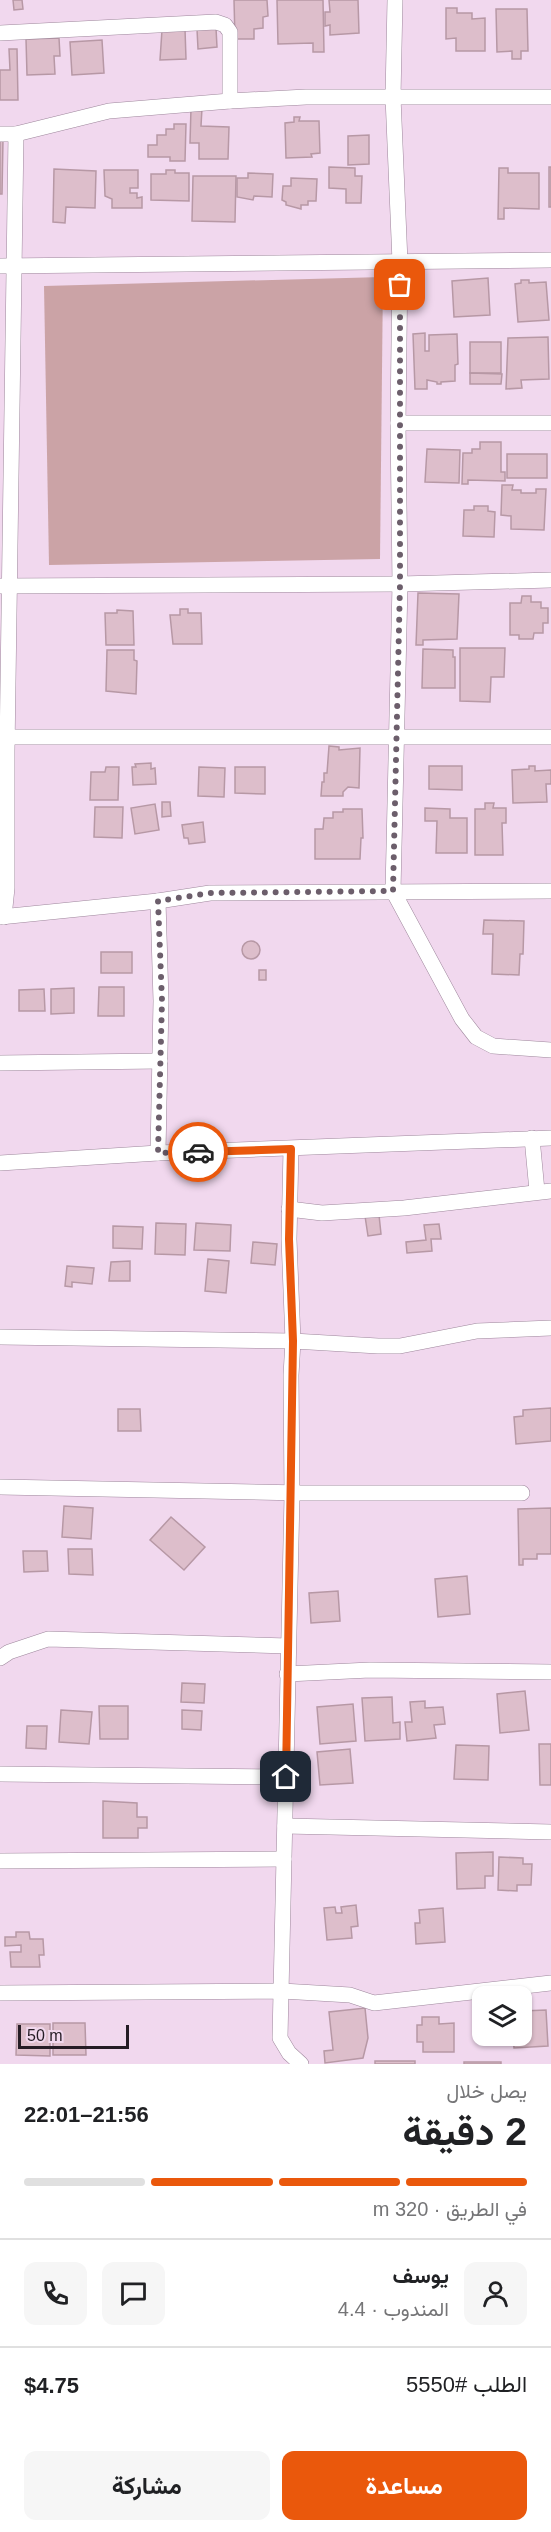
<!DOCTYPE html>
<html lang="ar">
<head>
<meta charset="utf-8">
<style>
	:root { --surface:#fff; --page:#f6f6f6; --text:#202124; --muted:#757577; --line:#e0e0e0; --accent:#ea580c }
	body { margin:0; font-family:Arial,Vazirmatn,sans-serif; background:var(--page); color:var(--text); direction:rtl; height:100vh; display:flex; flex-direction:column; font-size:22px; white-space:nowrap }
	* { box-sizing:border-box; margin:0 }
	p { font-size:20px; color:var(--muted) }
	.icon { flex:none; width:33px; height:33px; fill:none; stroke:currentColor; stroke-width:2; stroke-linecap:round; stroke-linejoin:round }
	.map { position:relative; height:2064px; overflow:hidden; direction:ltr }
	.panel { display:flex; flex-direction:column; background:var(--surface); flex:1 }
	.panel>* { flex:none }
	.buttons { position:absolute; left:472px; top:1986px; display:grid; gap:12px }
	.buttons a { display:grid; place-items:center; width:60px; height:60px; border-radius:12px; background:var(--surface); box-shadow:0 2px 4px #0004; font-size:30px }
	.scale { position:absolute; left:18px; bottom:15px; width:111px; box-sizing:border-box; padding-left:6px; border:3px solid #251c25; border-top:0; font-size:16px; line-height:21px; white-space:nowrap; color:#251c25; -webkit-text-stroke:4px #f1d8ee; paint-order:stroke }
	.pin { position:absolute; display:grid; place-items:center; width:51px; height:51px; color:#fff; margin:-26px; border-radius:12px; box-shadow:0 3px 9px #0006 }
	.courier { position:absolute; display:grid; place-items:center; width:60px; height:60px; margin:-30px; border:4px solid #ea580c; border-radius:50%; background:#fff; color:#222; box-shadow:0 2px 8px #0007 }
	.summary em { font-style:normal; font-weight:700 }
	.summary div { display:flex; flex-direction:column-reverse }
	.summary { display:flex; align-items:center; justify-content:space-between; height:102px; padding:0 24px }
	h1 { font-size:39px; font-weight:700; line-height:45px }
	.bar { display:grid; grid-template-columns:repeat(4,1fr); gap:9px 6px; align-content:center; height:72px; padding:0 24px }
	.bar i { height:8px; border-radius:4px; background:var(--line) }
	.bar .selected { background:var(--accent) }
	.bar p { grid-column:span 4 }
	.line { display:flex; align-items:center; gap:15px; padding:0 24px; border-top:2px solid var(--line) }
	.line div { flex:1 }
	.round { display:grid; place-items:center; flex:none; width:63px; height:63px; border-radius:12px; background:var(--page) }
	.cta { display:flex; gap:12px; margin-top:auto; padding:12px 24px }
	.cta a { flex:1; height:69px; border-radius:12px; background:var(--accent); color:#fff; font-size:24px; font-weight:700; line-height:69px; text-align:center }
	.cta a+a { background:var(--page); color:var(--text) }
	.map>svg:first-child { display:block }
</style>
</head>
<body>
<div class="map">
<svg width="551" height="2064" viewBox="0 0 551 2064">
	<rect width="100%" height="100%" fill="#f1d8ee"/>
	<!-- green -->
	<path fill="#cba3a6" d="M383 277 380 559 49 565 44 286Z"/>
	<!-- building -->
	<g fill="#ddbecb" stroke="#b798a5" stroke-width="1.5">
		<path d="M13 0H22L23 9 14 10Z"/>
		<path d="M234 0H267L268 16 263 17V28L254 29V39H235Z"/>
		<path d="M277 0H323L324 52H313V43L278 44Z"/>
		<path d="M329 0H358L359 33 330 35V25L325 26V12H330Z"/>
		<path d="M446 8H457V13H472V19L485 18V51H456V38L446 39Z"/>
		<path d="M496 9H527L528 51H521V59H512V51L497 52Z"/>
		<path d="M216 28 217 47 198 49 197 29Z"/>
		<path d="M185 29 186 59 160 60 162 30Z"/>
		<path d="M59 38 60 56H54L55 74 27 75 26 39Z"/>
		<path d="M102 40 104 73 72 75 70 42Z"/>
		<path d="M9 49H17L18 100H0V70H10Z"/>
		<path d="M191 108H202L201 126 229 127 228 159H199V143H190Z"/>
		<path d="M294 117H300L299 121H319L320 153 311 154 312 157 286 158 285 123 294 122Z"/>
		<path d="M174 124H186L185 161H170V157H148V145H157V135H166V129H174Z"/>
		<path d="M369 135V164L348 165V136Z"/>
		<path d="M0 139H3L2 194H0Z"/>
		<path d="M329 167 355 168V176H362L361 203H346V189L329 188Z"/>
		<rect x="549" y="167" width="2" height="40"/>
		<path d="M499 168H508V173H539V209L504 208V219H498Z"/>
		<path d="M54 169 96 171 95 208 66 207 65 223 53 222Z"/>
		<path d="M104 170H138V188H130V193H137V198L142 197V208H112V199L105 196Z"/>
		<path d="M166 170H175V173H189V201L151 200V174H166Z"/>
		<path d="M248 173 273 174 272 197 254 196 253 200 237 197V178H248Z"/>
		<path d="M193 176H236L235 222 192 221Z"/>
		<path d="M291 178 317 179 316 201H308V205H301V209L286 205V202L282 200 283 186H291Z"/>
		<path d="M488 278 490 315 454 317 452 281Z"/>
		<path d="M521 280H529V283L546 282 549 320 518 322 515 284 521 283Z"/>
		<path d="M425 333V351H429V335L457 334 458 364 455 365V381L441 382V384H437V382L427 380V389H415L413 334Z"/>
		<path d="M548 337 549 379 521 380 522 388 506 389 508 338Z"/>
		<rect x="470" y="342" width="31" height="31"/>
		<path d="M470 373 502 374 501 384H470Z"/>
		<path d="M480 442H501V472H505V481L468 480V484H462L463 453H472V449H480Z"/>
		<path d="M427 449 460 450 459 483 425 482Z"/>
		<rect x="507" y="454" width="40" height="24"/>
		<path d="M502 485H513L512 490H521V493H536V489H546L544 530 511 529V516L501 515Z"/>
		<path d="M474 506H488V511L495 512 494 537 463 536 464 510H474Z"/>
		<path d="M418 593 459 594 457 639 423 640V645H416Z"/>
		<path d="M522 596H531V602H541V608H548V623H543V633H534L533 639H519V635H510V603H521Z"/>
		<path d="M180 609H188V613H201L202 644H173L170 615H180Z"/>
		<path d="M117 610 133 611 134 645H106L105 613H117Z"/>
		<path d="M460 648H505L504 677H491L490 702 460 701Z"/>
		<path d="M423 649 453 650V657H455V688H422Z"/>
		<path d="M107 650H134V660L137 661 136 694 106 691Z"/>
		<path d="M329 746 339 747V750L360 748 359 788 348 787 343 792V796H321L322 782H324V773H327Z"/>
		<path d="M151 763V769L155 768 156 784 133 785 132 767H136L135 764Z"/>
		<path d="M429 766H462V790L429 789Z"/>
		<path d="M529 766H535V771L551 770V784H546L547 802 513 803 512 770 529 769Z"/>
		<path d="M106 767H119L118 800H90L91 772H105Z"/>
		<path d="M199 767 225 768 224 797 198 796Z"/>
		<path d="M235 767H265V794L235 793Z"/>
		<path d="M162 802H170L171 816 162 817Z"/>
		<path d="M485 803H494L493 808H506V823H502L503 855H475V809H485Z"/>
		<path d="M155 804 159 830 135 834 131 808Z"/>
		<path d="M95 807H123L122 838 94 837Z"/>
		<path d="M425 808 450 809V818H467V853H436L437 821H425Z"/>
		<path d="M343 809H362L363 838H361L360 859H315V829H323L324 818H333V812H343Z"/>
		<path d="M203 822 205 842 189 844 188 838H184L182 825Z"/>
		<path d="M484 920 524 921 523 954H520L519 975 492 974 493 934H483Z"/>
		<circle cx="251" cy="950" r="9"/>
		<rect x="101" y="952" width="31" height="21"/>
		<rect x="259" y="970" width="7" height="10"/>
		<path d="M99 987H124V1016H98Z"/>
		<path d="M74 988V1013L51 1014V989Z"/>
		<path d="M44 989 45 1011H19V990Z"/>
		<path d="M379 1215 381 1234 368 1236 365 1216Z"/>
		<path d="M156 1223 186 1224 185 1255 155 1254Z"/>
		<path d="M196 1223 231 1225 230 1251 194 1250Z"/>
		<path d="M439 1224 441 1239H431L432 1251 407 1253 406 1242 426 1240 424 1225Z"/>
		<path d="M113 1226 143 1227 142 1249 113 1248Z"/>
		<path d="M253 1242 277 1244 275 1265 251 1263Z"/>
		<path d="M208 1259 229 1261 226 1293 205 1291Z"/>
		<path d="M130 1261V1281H109L111 1262Z"/>
		<path d="M67 1266 94 1268 92 1284 72 1282V1287L65 1286Z"/>
		<path d="M551 1408V1441L516 1444 514 1417 523 1416V1410Z"/>
		<path d="M118 1409H140L141 1431H118Z"/>
		<path d="M64 1506 93 1508 91 1539 62 1537Z"/>
		<path d="M551 1508V1554H537V1559H523V1565H519L518 1509Z"/>
		<path d="M171 1517 205 1547 184 1570 150 1540Z"/>
		<path d="M68 1549H92L93 1575 69 1574Z"/>
		<path d="M23 1551H47L48 1571 24 1572Z"/>
		<path d="M467 1576 470 1614 438 1617 435 1579Z"/>
		<path d="M338 1591 340 1621 311 1623 309 1593Z"/>
		<path d="M182 1683 205 1684 204 1703 181 1702Z"/>
		<path d="M525 1691 529 1730 500 1733 497 1694Z"/>
		<path d="M392 1697 393 1723 400 1722V1739L365 1741 362 1698Z"/>
		<path d="M425 1701V1708L443 1707 445 1724 434 1725 436 1738 407 1741 405 1722H412L410 1702Z"/>
		<path d="M353 1704 356 1741 320 1744 317 1707Z"/>
		<path d="M99 1706H128V1739H100Z"/>
		<path d="M61 1710 92 1712 89 1744 59 1742Z"/>
		<path d="M182 1710 202 1711 201 1730 182 1729Z"/>
		<path d="M27 1726H47L46 1749 26 1748Z"/>
		<path d="M539 1744H551V1785H540Z"/>
		<path d="M456 1745 489 1746 488 1780 454 1779Z"/>
		<path d="M350 1749 353 1783 320 1785 317 1752Z"/>
		<path d="M103 1801 137 1803V1817H147V1828H138V1838H103Z"/>
		<path d="M493 1852V1876H485V1888L457 1889 456 1853Z"/>
		<path d="M499 1857 523 1858V1864H532L531 1885H517V1891L498 1890Z"/>
		<path d="M356 1905 358 1926 351 1927 352 1938 327 1940 324 1908 335 1907 336 1913H342L341 1907Z"/>
		<path d="M443 1908 445 1942 416 1944 415 1923H420L419 1910Z"/>
		<path d="M16 1932H29L30 1939H43L44 1955H39L40 1967H11L10 1952H21V1945L5 1946V1937H16Z"/>
		<path d="M365 2008 368 2038 363 2058 325 2063 324 2051 333 2050 329 2012Z"/>
		<path d="M546 2010 548 2046 514 2048 513 2036H522V2011Z"/>
		<path d="M422 2017H439V2024L454 2023V2052H423V2042H417V2025H422Z"/>
		<path d="M53 2023H85L86 2055H53Z"/>
		<path d="M17 2024H50V2056L16 2055Z"/>
		<rect x="375" y="2061" width="40" height="3"/>
		<rect x="464" y="2062" width="37" height="2"/>
	</g>
	<g fill="none" stroke-linecap="round" stroke-linejoin="round">
		<defs>
			<g id="minor">
				<path d="M395 0 393 97 400 262 398 423 400 584 393 891 462 1019 476 1037 493 1046 551 1050"/>
				<path d="M0 33 216 22 225 25 230 32V101"/>
				<path d="M0 134H16L109 111 230 101 306 97H551"/>
				<path d="M0 266 551 260"/>
				<path d="M398 423H551"/>
				<path d="M0 586 400 584 551 580"/>
				<path d="M7 737H551"/>
				<path d="M0 917 158 901"/>
				<path d="M4 917 7 888V751L16 134"/>
				<path d="M0 1063 160 1061"/>
				<path d="M532 1138 537 1191"/>
				<path d="M291 1149 289 1239 293 1341 291 1375 292 1496 280 2038 289 2053 301 2064"/>
				<path d="M158 1153 161 1001 158 901 210 893 551 891"/>
				<path d="M0 1163 158 1153 551 1138"/>
				<path d="M289 1209 322 1213 404 1208 551 1191"/>
				<path d="M0 1337 293 1341 378 1346H400L477 1331 551 1328"/>
				<path d="M0 1487 301 1493H522"/>
				<path d="M0 1658 9 1652 48 1639 288 1646"/>
				<path d="M287 1674 370 1670 551 1672"/>
				<path d="M0 1774 286 1777"/>
				<path d="M285 1826 551 1832"/>
				<path d="M0 1861 284 1859"/>
				<path d="M0 1993 282 1991 350 1995 374 2003 551 1983"/>
			</g>
		</defs>
		<!-- minor casing -->
		<use href="#minor" stroke="#9e879c" stroke-width="16"/>
		<!-- minor -->
		<use href="#minor" stroke="#fff" stroke-width="15"/>
	</g>
	<g fill="none" stroke-linecap="round" stroke-linejoin="round">
		<!-- done -->
		<path stroke="#6c5e6b" stroke-width="6" stroke-dasharray="0 10.8" d="M198 1152 158 1153 162 1001 158 901 210 893 393 891 400 584V285"/>
		<!-- route -->
		<path stroke="#ea580c" stroke-width="8" d="M198 1152 291 1149 289 1239 293 1341 286 1777"/>
	</g>
</svg>
<div class="buttons">
<a><svg class="icon" aria-label="layers" viewBox="0 0 24 24"><path d="M12 4l9 5-9 5-9-5zM3 14l9 5 9-5"/></svg></a>
</div>
<div class="scale">50 m</div>
<div class="pin" style="left:400px;top:285px;background:#ea580c"><svg class="icon" aria-label="bag" viewBox="0 0 24 24"><path d="M5 8h14l-1 12H6zM9 8a3 3 0 0 1 6 0"/></svg></div>
<div class="pin" style="left:286px;top:1777px;background:#1f2937"><svg class="icon" aria-label="home" viewBox="0 0 24 24"><path d="M3 11l9-7 9 7M6 9v11h12V9"/></svg></div>
<div class="courier" style="left:198px;top:1152px"><svg class="icon" aria-label="car" viewBox="0 0 24 24"><path d="M5 17H2v-5l4-1 3-4h7l3 4 3 1v5h-3M9 17h6M6 11h13"/><circle cx="7" cy="17" r="2"/><circle cx="17" cy="17" r="2"/></svg></div>
</div>
<section class="panel">
<div class="summary"><div><h1>2 دقيقة</h1><p>يصل خلال</p></div><em>21:56–22:01</em></div>
<div class="bar"><i class="selected"></i><i class="selected"></i><i class="selected"></i><i></i><p>في الطريق · 320 m</p></div>
<div class="line" style="height:108px"><a class="round"><svg class="icon" aria-label="person" viewBox="0 0 24 24"><circle cx="12" cy="8" r="4"/><path d="M4 21q1-7 8-7t8 7"/></svg></a><div><b>يوسف</b><p>المندوب · 4.4</p></div><a class="round"><svg class="icon" aria-label="chat" viewBox="0 0 24 24"><path d="M4 5h16v11H9l-5 4z"/></svg></a><a class="round"><svg class="icon" aria-label="phone" viewBox="0 0 24 24"><path d="M5 4h4l2 5-3 2q2 4 5 5l2-3 5 2v4C11 20 4 13 5 4z"/></svg></a></div>
<div class="line" style="height:78px"><div>الطلب #5550</div><b>$4.75</b></div>
<div class="cta"><a>مساعدة</a><a>مشاركة</a></div>
</section>
</body>
</html>
